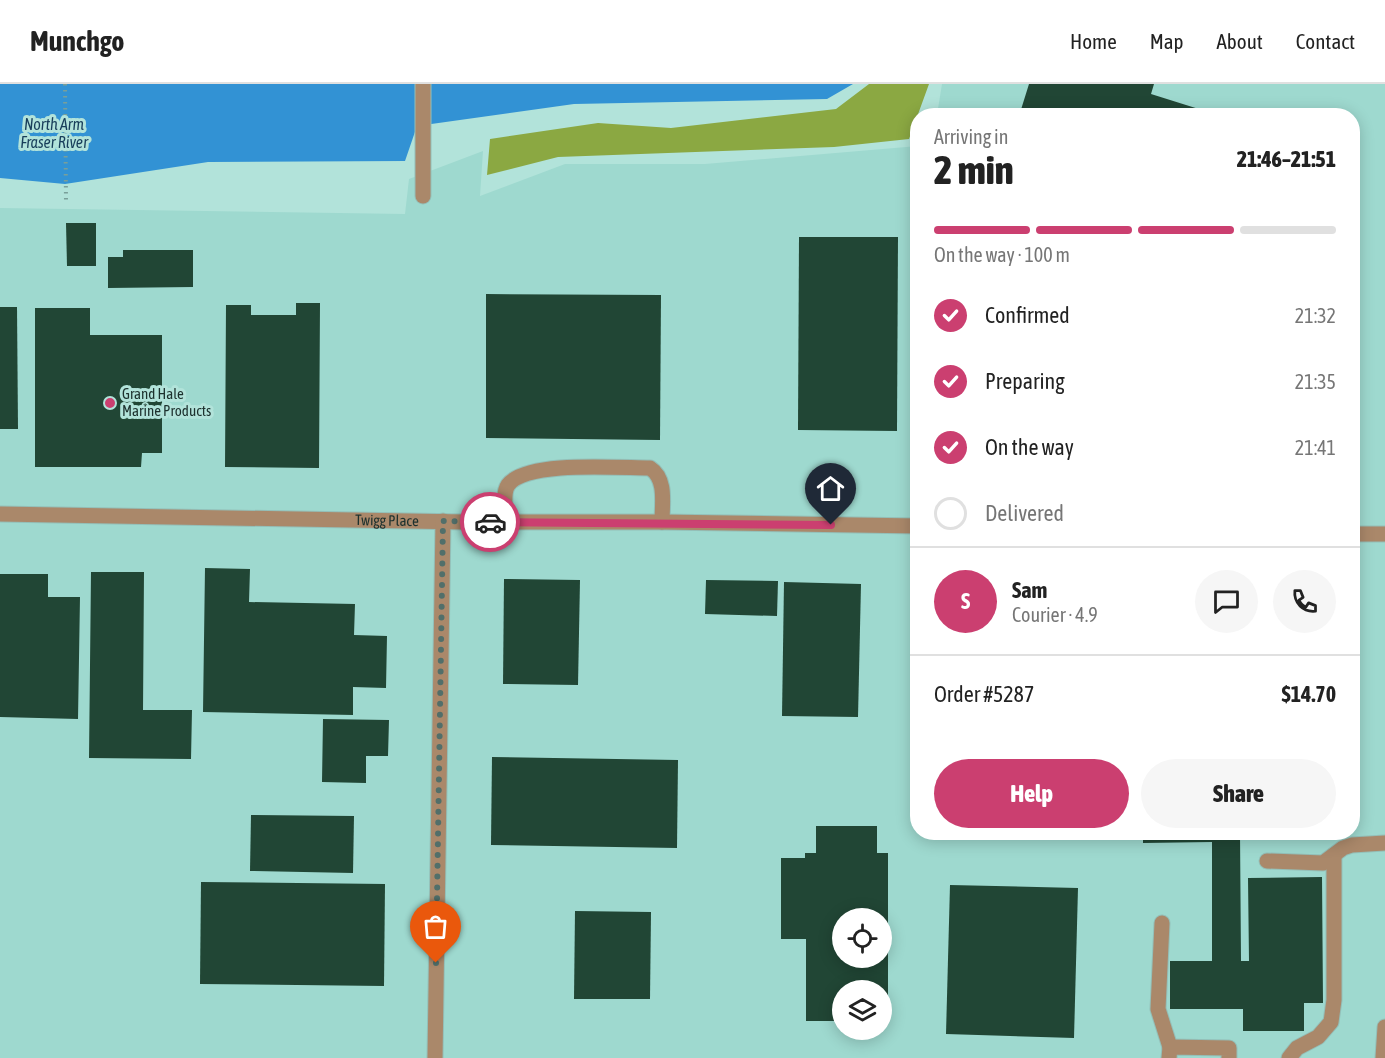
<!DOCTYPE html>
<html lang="en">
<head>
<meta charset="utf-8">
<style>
	:root { --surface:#fff; --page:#f6f6f6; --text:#222; --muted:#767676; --line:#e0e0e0; --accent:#cb3f70 }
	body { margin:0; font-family:"Asap Condensed",sans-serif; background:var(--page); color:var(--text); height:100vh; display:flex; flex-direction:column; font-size:22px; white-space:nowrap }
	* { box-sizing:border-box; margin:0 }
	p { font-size:20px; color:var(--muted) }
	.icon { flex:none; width:33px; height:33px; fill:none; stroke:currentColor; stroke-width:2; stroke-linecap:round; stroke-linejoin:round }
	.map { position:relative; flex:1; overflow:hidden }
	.drawer { position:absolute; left:910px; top:24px; width:450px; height:732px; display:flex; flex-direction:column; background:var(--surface); border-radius:24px; box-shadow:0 3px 15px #0003 }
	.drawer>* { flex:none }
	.fabs { position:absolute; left:832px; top:824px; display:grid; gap:12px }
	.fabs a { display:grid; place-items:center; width:60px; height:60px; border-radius:50%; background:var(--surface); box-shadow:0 3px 15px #0003; font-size:30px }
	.pin { position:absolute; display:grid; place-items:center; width:51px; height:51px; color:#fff; margin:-62px -26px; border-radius:50% 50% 50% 0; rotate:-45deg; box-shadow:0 0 6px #0007 }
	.pin .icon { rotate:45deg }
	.courier { position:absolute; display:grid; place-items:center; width:60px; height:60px; margin:-30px; border:4px solid #cb3f70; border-radius:50%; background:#fff; color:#222; box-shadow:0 2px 8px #0007 }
	.summary em { font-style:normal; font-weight:800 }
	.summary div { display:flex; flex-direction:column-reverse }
	.summary { display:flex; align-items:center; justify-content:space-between; height:102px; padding:0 24px }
	h1 { font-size:39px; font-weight:800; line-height:45px }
	.bar { display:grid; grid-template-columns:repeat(4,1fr); gap:9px 6px; align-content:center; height:72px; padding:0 24px }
	.bar i { height:8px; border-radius:4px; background:var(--line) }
	.bar .current { background:var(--accent) }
	.bar p { grid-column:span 4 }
	.line { display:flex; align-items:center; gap:15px; padding:0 24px; border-top:2px solid var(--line) }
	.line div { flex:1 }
	.round { display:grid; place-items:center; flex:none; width:63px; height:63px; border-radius:32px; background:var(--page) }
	ol { padding:0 24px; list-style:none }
	li { display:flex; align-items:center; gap:18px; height:66px }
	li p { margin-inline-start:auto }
	li .icon { padding:6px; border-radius:50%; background:var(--accent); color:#fff; stroke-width:4 }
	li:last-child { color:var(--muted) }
	li i { width:33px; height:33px; border:3px solid var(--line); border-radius:50% }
	.primary-button { display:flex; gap:12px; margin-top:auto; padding:12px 24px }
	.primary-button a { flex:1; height:69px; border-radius:36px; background:var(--accent); color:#fff; font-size:24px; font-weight:800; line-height:69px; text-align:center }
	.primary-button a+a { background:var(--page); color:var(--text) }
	header { display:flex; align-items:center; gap:36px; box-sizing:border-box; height:84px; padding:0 30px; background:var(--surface); border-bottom:2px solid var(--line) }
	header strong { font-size:28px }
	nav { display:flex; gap:33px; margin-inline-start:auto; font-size:21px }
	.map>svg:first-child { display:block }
</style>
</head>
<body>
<header>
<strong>Munchgo</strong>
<nav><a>Home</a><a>Map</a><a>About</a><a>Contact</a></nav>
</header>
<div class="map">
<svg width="1385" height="974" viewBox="0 0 1385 974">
	<rect width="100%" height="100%" fill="#b2e3da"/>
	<!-- built -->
	<path fill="#9ed9cf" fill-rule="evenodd" d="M942 0H1385V974H0V124L405 130 409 95 483 67 480 112 565 80H705L918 62V748H1353V32L937 31ZM843 834H882V873H843ZM843 906H882V945H843Z"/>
	<!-- forest -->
	<path fill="#8ba842" d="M869 0H929L909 55 834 63 558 73 487 91 490 55 598 39 671 44 836 25Z"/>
	<!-- water -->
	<path fill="#3292d4" d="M0 0H853L827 15 574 20 417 42 405 77 208 78 65 100 0 94Z"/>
	<!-- building -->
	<g fill="#214635" fill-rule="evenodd">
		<path d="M1029 0H1154L1151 10 1221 32H1019Z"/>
		<path d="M66 139H96V182H67Z"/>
		<path d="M799 153H898L897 347 798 346Z"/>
		<path d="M123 166H193V203L108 204V173H123Z"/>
		<path d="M486 210 661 211 660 356 486 354Z"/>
		<path d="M296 219H320L319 384 225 383 226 221H251V231H296Z"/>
		<path d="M0 223H17L18 345H0Z"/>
		<path d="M35 224H90V251H162V369H142L141 383H35Z"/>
		<path d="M205 484 250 485 249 518 355 520 354 551 387 552 386 604 353 603V631L203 628Z"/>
		<path d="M91 488H144L143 626H192L191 675 89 674Z"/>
		<path d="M0 490H48V513H80L78 635 0 633Z"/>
		<path d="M504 495 580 496 578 601 503 600Z"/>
		<path d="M706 496 778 497 777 532 705 530Z"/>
		<path d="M784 498 861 500 858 633 782 632Z"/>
		<path d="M323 635 389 636 388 672H366V699L322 698Z"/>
		<path d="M492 673 678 676 677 764 491 761Z"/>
		<path d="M251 731 354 732 353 789 250 787Z"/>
		<path d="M816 742H877V769H888V937H882V906H843V937H806V855H781V774H805V769H816ZM843 834H882V873H843Z"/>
		<path d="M1143 748H1240L1241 877H1249L1248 794 1322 793 1323 919H1304V947H1243V925H1170V877H1212V758L1143 759Z"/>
		<path d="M201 798 385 800 384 902 200 900Z"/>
		<path d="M950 801 1078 804 1074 954 946 950Z"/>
		<path d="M575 827 651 828 650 915H574Z"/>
	</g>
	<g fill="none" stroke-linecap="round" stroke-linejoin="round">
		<defs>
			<g id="minor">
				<path d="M423 112V0"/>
				<path id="s1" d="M0 430 465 438H662L918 442"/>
				<path d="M506 438C506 427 502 410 508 401 526 376 620 384 650 384 667 395 662 420 662 438"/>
				<path d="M1353 450H1385"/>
				<path d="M1267 777 1323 779 1343 764 1352 761 1385 759"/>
				<path d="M1162 839 1158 925 1170 963"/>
				<path d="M435 974 443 437"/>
				<path d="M1169 974 1170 963 1229 964V974"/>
				<path d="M1289 974 1297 964 1318 953 1331 938 1334 916V771"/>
				<path d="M1383 974 1385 943"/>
			</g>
		</defs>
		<!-- minor casing -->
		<use href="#minor" stroke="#94bfb8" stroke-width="17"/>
		<!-- path -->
		<path stroke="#799f99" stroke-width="4" stroke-dasharray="1.5 4.5" stroke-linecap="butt" d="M65 0 66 118"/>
		<!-- minor -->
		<use href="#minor" stroke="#aa886a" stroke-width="15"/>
	</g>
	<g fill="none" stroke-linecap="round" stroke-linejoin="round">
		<!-- done -->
		<path stroke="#516f6a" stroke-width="6" stroke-dasharray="0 10.8" d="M436 879 443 437 490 438"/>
		<!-- route -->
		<path stroke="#cb3f70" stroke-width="8" d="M490 438 831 441"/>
	</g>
	<!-- markers -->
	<circle fill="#cb3f70" stroke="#b2e3da" stroke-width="2" cx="110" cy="319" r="6"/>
	<g text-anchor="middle" stroke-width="6" stroke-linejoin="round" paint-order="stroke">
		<!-- poi labels -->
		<g font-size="15" fill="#1d312e" stroke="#b2e3da" text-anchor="start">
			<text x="122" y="315">Grand Hale<tspan x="122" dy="17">Marine Products</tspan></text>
		</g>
		<!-- street labels -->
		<g font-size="15" fill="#1d312e" stroke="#b2e3da">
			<text dy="5" stroke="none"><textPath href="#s1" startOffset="387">Twigg Place</textPath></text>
		</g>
		<!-- water labels -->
		<g font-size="16" font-style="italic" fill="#183e5a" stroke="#b2e3da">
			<text x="54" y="46">North Arm<tspan x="54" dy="18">Fraser River</tspan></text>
		</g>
	</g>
</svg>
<div class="fabs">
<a><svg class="icon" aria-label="locate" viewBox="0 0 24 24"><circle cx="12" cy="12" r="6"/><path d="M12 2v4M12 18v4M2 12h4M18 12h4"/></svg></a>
<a><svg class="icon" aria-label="layers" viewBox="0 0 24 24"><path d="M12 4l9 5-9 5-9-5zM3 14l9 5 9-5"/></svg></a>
</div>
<div class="pin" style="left:436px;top:879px;background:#ea580c"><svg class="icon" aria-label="bag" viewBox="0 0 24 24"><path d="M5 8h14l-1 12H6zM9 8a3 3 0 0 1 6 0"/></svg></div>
<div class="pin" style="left:831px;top:441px;background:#1f2937"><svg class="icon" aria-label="home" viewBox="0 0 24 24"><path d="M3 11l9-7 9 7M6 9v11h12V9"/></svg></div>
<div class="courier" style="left:490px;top:438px"><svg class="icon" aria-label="car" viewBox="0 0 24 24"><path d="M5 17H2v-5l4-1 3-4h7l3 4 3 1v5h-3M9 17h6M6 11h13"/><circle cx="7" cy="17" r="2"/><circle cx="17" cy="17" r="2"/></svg></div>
<section class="drawer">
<div class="summary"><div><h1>2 min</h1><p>Arriving in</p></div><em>21:46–21:51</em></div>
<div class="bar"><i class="current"></i><i class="current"></i><i class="current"></i><i></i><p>On the way · 100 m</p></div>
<ol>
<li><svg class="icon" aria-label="check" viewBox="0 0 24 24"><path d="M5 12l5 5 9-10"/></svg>Confirmed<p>21:32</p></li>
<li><svg class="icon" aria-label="check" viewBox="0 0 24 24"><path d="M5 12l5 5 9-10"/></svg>Preparing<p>21:35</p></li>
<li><svg class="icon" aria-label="check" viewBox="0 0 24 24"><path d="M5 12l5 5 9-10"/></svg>On the way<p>21:41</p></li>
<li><i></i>Delivered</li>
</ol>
<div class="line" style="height:108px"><b class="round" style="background:var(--accent);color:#fff">S</b><div><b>Sam</b><p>Courier · 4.9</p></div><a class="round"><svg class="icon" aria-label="chat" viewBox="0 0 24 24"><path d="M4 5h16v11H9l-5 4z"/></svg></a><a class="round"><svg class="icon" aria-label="phone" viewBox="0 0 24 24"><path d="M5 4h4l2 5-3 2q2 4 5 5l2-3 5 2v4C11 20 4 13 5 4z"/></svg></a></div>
<div class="line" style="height:78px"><div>Order #5287</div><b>$14.70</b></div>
<div class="primary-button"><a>Help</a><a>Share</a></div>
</section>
</div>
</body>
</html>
